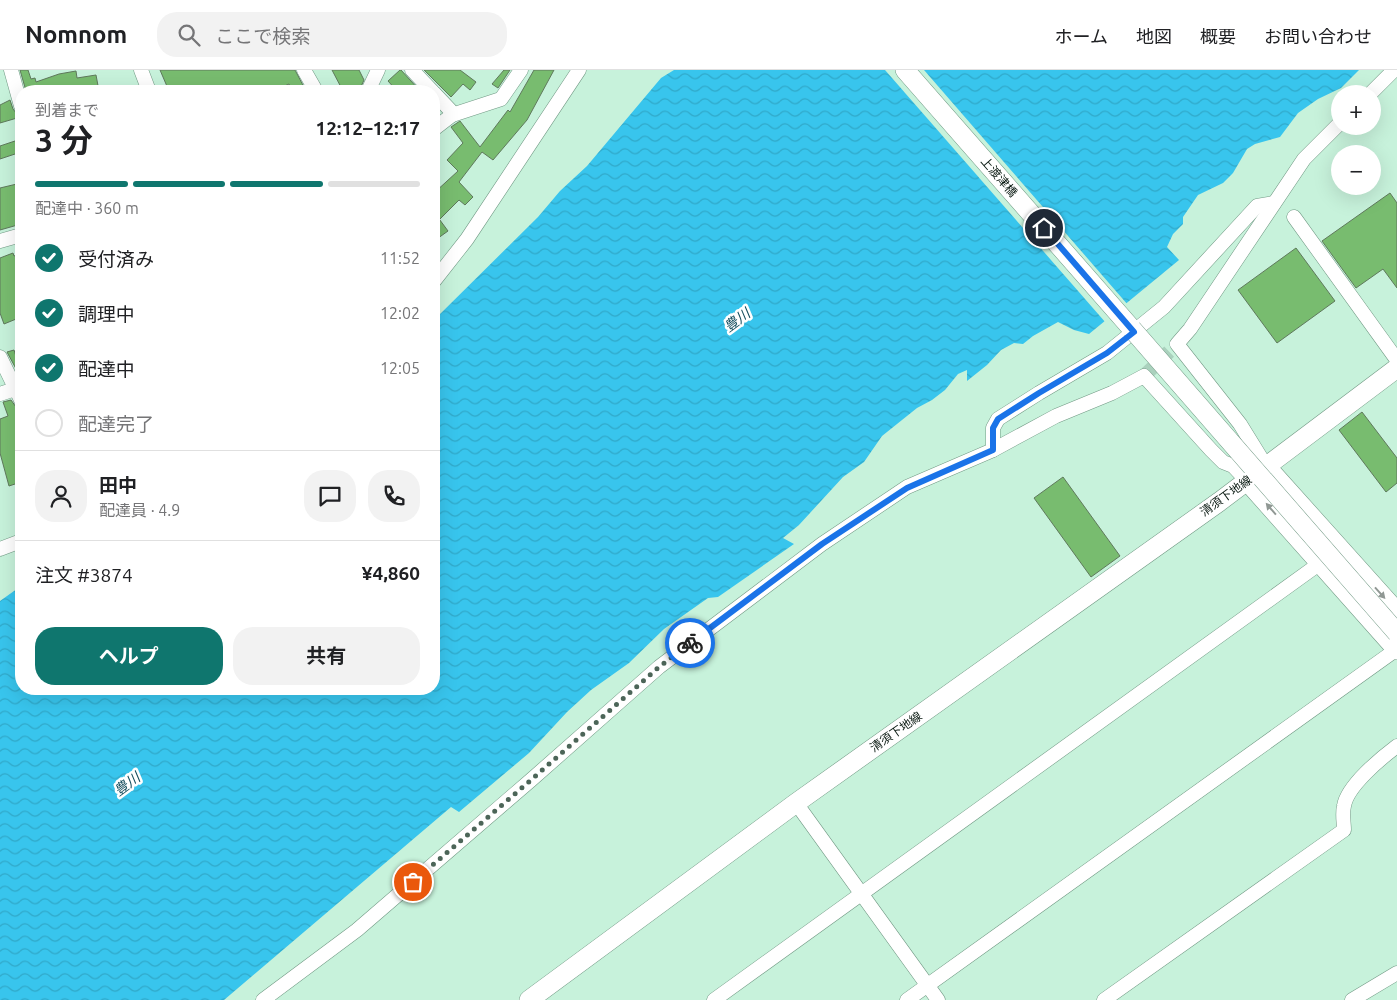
<!DOCTYPE html>
<html lang="ja">
<head>
<meta charset="utf-8">
<style>
	:root { --surface:#fff; --page:#f2f2f2; --text:#202124; --muted:#757577; --line:#e0e0e0; --accent:#0f766e }
	body { margin:0; font-family:Ubuntu,"Noto Sans JP",sans-serif; background:var(--page); color:var(--text); height:100vh; display:flex; flex-direction:column; font-size:19px; white-space:nowrap }
	* { box-sizing:border-box; margin:0 }
	p { font-size:16px; color:var(--muted) }
	.icon { flex:none; width:28px; height:28px; fill:none; stroke:currentColor; stroke-width:2; stroke-linecap:round; stroke-linejoin:round }
	.map { position:relative; flex:1; overflow:hidden }
	.details { position:absolute; left:15px; top:15px; width:425px; height:610px; display:flex; flex-direction:column; background:var(--surface); border-radius:20px; box-shadow:0 5px 20px #0002 }
	.details>* { flex:none }
	.fabs { position:absolute; left:1331px; top:15px; display:grid; gap:10px }
	.fabs a { display:grid; place-items:center; width:50px; height:50px; border-radius:50%; background:var(--surface); box-shadow:0 5px 20px #0002; font-size:25px }
	.pin { position:absolute; display:grid; place-items:center; width:42px; height:42px; color:#fff; margin:-21px; border:2px solid #fff; border-radius:50%; box-shadow:0 1px 5px #0007 }
	.courier { position:absolute; display:grid; place-items:center; width:50px; height:50px; margin:-25px; border:4px solid #1a73e8; border-radius:50%; background:#fff; color:#222; box-shadow:0 1px 6px #0007 }
	.overview em { font-style:normal; font-weight:700 }
	.overview div { display:flex; flex-direction:column-reverse }
	.overview { display:flex; align-items:center; justify-content:space-between; height:85px; padding:0 20px }
	h1 { font-size:32px; font-weight:700; line-height:38px }
	.bar { display:grid; grid-template-columns:repeat(4,1fr); gap:8px 5px; align-content:center; height:60px; padding:0 20px }
	.bar i { height:6px; border-radius:4px; background:var(--line) }
	.bar .on { background:var(--accent) }
	.bar p { grid-column:span 4 }
	.line { display:flex; align-items:center; gap:12px; padding:0 20px; border-top:1px solid var(--line) }
	.line div { flex:1 }
	.round { display:grid; place-items:center; flex:none; width:52px; height:52px; border-radius:20px; background:var(--page) }
	ol { padding:0 20px; list-style:none }
	li { display:flex; align-items:center; gap:15px; height:55px }
	li p { margin-inline-start:auto }
	li .icon { padding:5px; border-radius:50%; background:var(--accent); color:#fff; stroke-width:4 }
	li:last-child { color:var(--muted) }
	li i { width:28px; height:28px; border:2px solid var(--line); border-radius:50% }
	.action { display:flex; gap:10px; margin-top:auto; padding:10px 20px }
	.action a { flex:1; height:58px; border-radius:20px; background:var(--accent); color:#fff; font-size:20px; font-weight:700; line-height:58px; text-align:center }
	.action a+a { background:var(--page); color:var(--text) }
	header { display:flex; align-items:center; gap:30px; box-sizing:border-box; height:70px; padding:0 25px; background:var(--surface); border-bottom:1px solid var(--line) }
	header strong { font-size:24px }
	nav { display:flex; gap:28px; margin-inline-start:auto; font-size:18px }
	.search { width:350px; height:45px; background:var(--page); display:flex; align-items:center; gap:12px; box-sizing:border-box; padding:0 18px; border-radius:20px; color:var(--muted); font-size:19px }
	.map>svg:first-child { display:block }
</style>
</head>
<body>
<header>
<strong>Nomnom</strong>
<div class="search"><svg class="icon" aria-label="search" viewBox="0 0 24 24"><circle cx="10" cy="10" r="6"/><path d="M15 15l6 6"/></svg>ここで検索</div>
<nav><a>ホーム</a><a>地図</a><a>概要</a><a>お問い合わせ</a></nav>
</header>
<div class="map">
<svg width="1397" height="930" viewBox="0 0 1397 930">
	<defs>
		<pattern id="water-waves" width="16" height="10" patternUnits="userSpaceOnUse" patternTransform="scale(1.25)"><rect width="16" height="10" fill="#38c5ed"/><path d="M0 5q4-4 8 0t8 0" fill="none" stroke="#30a9ca"/></pattern>
	</defs>
	<rect width="100%" height="100%" fill="#c7f2db"/>
	<!-- water -->
	<path fill="url(#water-waves)" d="M674 0H1359L1341 18 1318 29 1298 43 1280 67 1255 74 1247 79 1233 103 1223 113 1198 125 1183 147V154L1173 164 1167 177 1179 190 1089 264 1074 260 1058 252 1033 266 1023 274 1014 273 1001 280 987 295 967 311V300L958 304 945 320 932 330 917 338 882 366 864 392 843 407 799 455 783 468 794 474 718 527 708 528 664 559 629 593 591 620 567 642 529 683 459 742 451 737 224 930H0V531L21 516V619H434V250L538 147 560 121 587 96 661 8Z"/>
	<!-- pier -->
	<path fill="#c7f2db" d="M885 0H924L1128 235 1106 253Z"/>
	<!-- building -->
	<g fill="#78bc6f" stroke="#5f795c">
		<path d="M20 0H28L31 9 35 8 36 12 59 4 76 1 77 8 96 5 99 21H26Z"/>
		<path d="M160 0H295L306 21H292L289 14 273 21H169Z"/>
		<path d="M332 0H359L364 10 359 21H343Z"/>
		<path d="M400 0H401L420 21H397L388 11Z"/>
		<path d="M424 0H460L476 12 470 20 463 14 451 27Z"/>
		<path d="M504 0H510L498 18 492 14Z"/>
		<path d="M534 0H554L527 50 493 90 482 82 459 112 473 127 465 135 459 130 440 149 434 141V123L458 101 447 90 463 73 451 57 460 51 480 77 508 40 510 42Z"/>
		<path d="M10 30 13 39 17 44V48L0 53V35Z"/>
		<path d="M21 69V82L0 89V76Z"/>
		<path d="M21 113V154L0 160V118Z"/>
		<path d="M1390 123 1397 133V218L1383 199 1356 218 1322 171Z"/>
		<path d="M434 142 448 161 434 171Z"/>
		<path d="M1296 178 1335 231 1277 273 1238 220Z"/>
		<path d="M13 183 14 186 21 183V247L4 254 0 243V188Z"/>
		<path d="M14 280 18 293 21 291V308L7 282Z"/>
		<path d="M11 330 16 337 21 352V384L17 385 21 401V412L9 416 0 383V349L8 346 3 332Z"/>
		<path d="M1362 342 1397 388V413L1386 422 1339 360Z"/>
		<path d="M1063 407 1120 486 1091 507 1034 428Z"/>
	</g>
	<g fill="none" stroke-linecap="round" stroke-linejoin="round">
		<!-- street-tunnel -->
		<path stroke="#aad1bd" stroke-width="14" stroke-dasharray="14 7" stroke-linecap="butt" d="M1144 306 1177 274"/>
		<defs>
			<g id="street">
				<path d="M11 0 21 36"/>
				<path d="M141 0 149 21"/>
				<path d="M304 0 316 21"/>
				<path d="M412 0 432 21"/>
				<path d="M368 21 378 0"/>
				<path d="M434 23 450 40 452 45"/>
				<path d="M1370 24 1394 0"/>
				<path d="M434 59 452 45 501 29 521 0"/>
				<path d="M1294 147 1397 290"/>
				<path d="M0 171 21 165"/>
				<path d="M434 211 467 169 579 0"/>
				<path d="M0 287 21 330"/>
				<path d="M0 324 21 317"/>
				<path d="M993 380V358L998 349 1039 323 1107 283 1164 237 1257 136 1274 133"/>
				<path d="M1266 396 1240 354 1177 274 1190 259 1304 89 1340 53"/>
				<path d="M0 479 21 471"/>
				<path d="M796 733 938 930"/>
				<path d="M263 930 357 860 531 710 659 597 822 474 907 417 993 380 1056 346 1112 323 1144 306 1211 380 1223 392 1233 396 1247 411"/>
				<path d="M714 930 1319 494"/>
				<path d="M907 930 1397 579"/>
				<path d="M1104 930 1344 760C1344 753 1342 744 1344 736 1347 716 1381 688 1397 676"/>
				<path d="M1352 930 1397 903"/>
			</g>
			<g id="secondary">
				<path d="M905 0 1132 259"/>
				<path d="M1266 396 1397 542"/>
				<path d="M1247 411 1397 580"/>
				<path d="M529 930 796 733 1219 432 1397 298"/>
			</g>
		</defs>
		<!-- street casing -->
		<use href="#street" stroke="#719984" stroke-width="15"/>
		<!-- secondary casing -->
		<use href="#secondary" stroke="#719984" stroke-width="20"/>
		<!-- street -->
		<use href="#street" stroke="#fff" stroke-width="14"/>
		<!-- secondary -->
		<use href="#secondary" stroke="#fff" stroke-width="19"/>
		<defs>
			<path id="secondary-bridge" d="M1132 259 1397 563"/>
		</defs>
		<!-- secondary-bridge casing -->
		<use href="#secondary-bridge" stroke="#719984" stroke-width="20" stroke-linecap="butt"/>
		<!-- secondary-bridge -->
		<use href="#secondary-bridge" stroke="#fff" stroke-width="19"/>
	</g>
	<!-- one-way arrows -->
	<defs><path id="oneway-solid" d="M-6-.8H1V-3.2L6.5 0L1 3.2V.8H-6Z" transform="scale(1.25)"/></defs>
	<g fill="#909894">
		<use href="#oneway-solid" transform="translate(1271 439) rotate(-131)"/>
		<use href="#oneway-solid" transform="translate(1380 523) rotate(48)"/>
	</g>
	<g fill="none" stroke-linecap="round" stroke-linejoin="round">
		<!-- done -->
		<path stroke="#4c6558" stroke-width="5" stroke-dasharray="0 9" d="M413 812 531 710 659 597 690 573"/>
		<!-- route -->
		<path stroke="#1a73e8" stroke-width="6" d="M690 573 822 474 907 418 993 380V358L998 349 1039 323 1107 283 1134 262 1044 158"/>
	</g>
	<g text-anchor="middle" stroke-width="5" stroke-linejoin="round" paint-order="stroke">
		<!-- street labels -->
		<g font-size="12" fill="#091911" stroke="#fff">
			<text transform="translate(999 107) rotate(49)" y="4">上渡津橋</text>
			<text transform="translate(1226 426) rotate(-36)" y="4">清須下地線</text>
			<text transform="translate(896 662) rotate(-35)" y="4">清須下地線</text>
		</g>
		<!-- water labels -->
		<g font-size="14" font-style="italic" fill="#144d5d" stroke="#fff">
			<text transform="translate(737 250) rotate(-37)" y="5">豊川</text>
			<text transform="translate(127 714) rotate(-37)" y="5">豊川</text>
		</g>
	</g>
</svg>
<div class="fabs">
<a>+</a>
<a>−</a>
</div>
<div class="pin" style="left:413px;top:812px;background:#ea580c"><svg class="icon" aria-label="bag" viewBox="0 0 24 24"><path d="M5 8h14l-1 12H6zM9 8a3 3 0 0 1 6 0"/></svg></div>
<div class="pin" style="left:1044px;top:158px;background:#1f2937"><svg class="icon" aria-label="home" viewBox="0 0 24 24"><path d="M3 11l9-7 9 7M6 9v11h12V9"/></svg></div>
<div class="courier" style="left:690px;top:573px"><svg class="icon" aria-label="bike" viewBox="0 0 24 24"><circle cx="6" cy="16" r="4"/><circle cx="18" cy="16" r="4"/><path d="M6 16l4-8h5l3 8M10 8l3 8H6M13 5h3"/></svg></div>
<section class="details">
<div class="overview"><div><h1>3 分</h1><p>到着まで</p></div><em>12:12–12:17</em></div>
<div class="bar"><i class="on"></i><i class="on"></i><i class="on"></i><i></i><p>配達中 · 360 m</p></div>
<ol>
<li><svg class="icon" aria-label="check" viewBox="0 0 24 24"><path d="M5 12l5 5 9-10"/></svg>受付済み<p>11:52</p></li>
<li><svg class="icon" aria-label="check" viewBox="0 0 24 24"><path d="M5 12l5 5 9-10"/></svg>調理中<p>12:02</p></li>
<li><svg class="icon" aria-label="check" viewBox="0 0 24 24"><path d="M5 12l5 5 9-10"/></svg>配達中<p>12:05</p></li>
<li><i></i>配達完了</li>
</ol>
<div class="line" style="height:90px"><a class="round"><svg class="icon" aria-label="person" viewBox="0 0 24 24"><circle cx="12" cy="8" r="4"/><path d="M4 21q1-7 8-7t8 7"/></svg></a><div><b>田中</b><p>配達員 · 4.9</p></div><a class="round"><svg class="icon" aria-label="chat" viewBox="0 0 24 24"><path d="M4 5h16v11H9l-5 4z"/></svg></a><a class="round"><svg class="icon" aria-label="phone" viewBox="0 0 24 24"><path d="M5 4h4l2 5-3 2q2 4 5 5l2-3 5 2v4C11 20 4 13 5 4z"/></svg></a></div>
<div class="line" style="height:65px"><div>注文 #3874</div><b>¥4,860</b></div>
<div class="action"><a>ヘルプ</a><a>共有</a></div>
</section>
</div>
</body>
</html>
